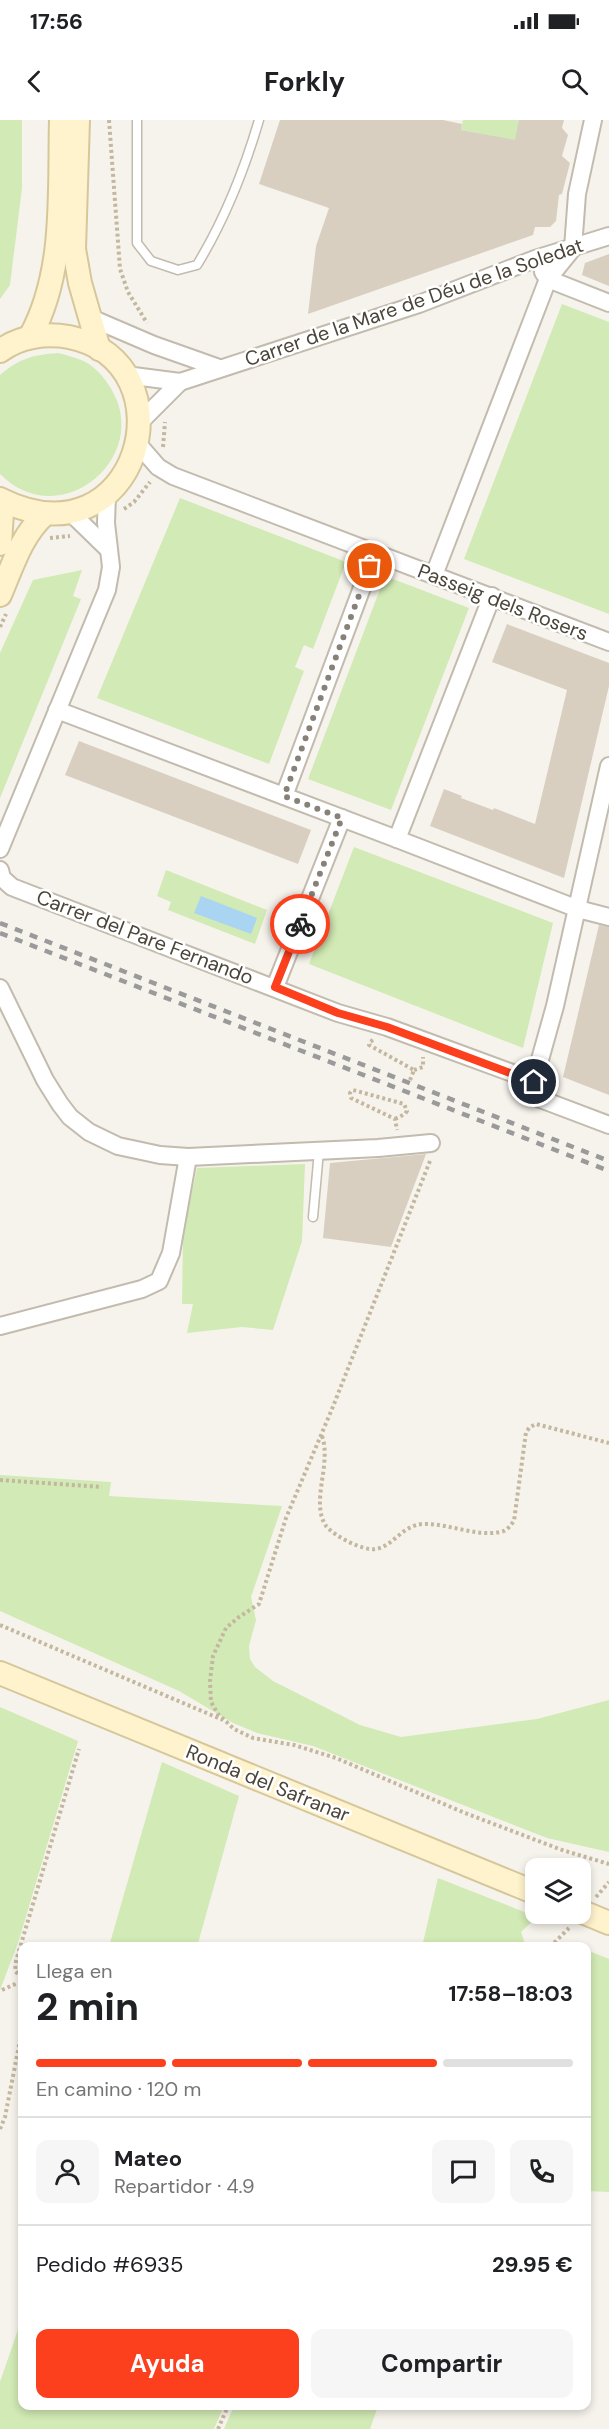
<!DOCTYPE html>
<html lang="es">
<head>
<meta charset="utf-8">
<style>
	:root { --surface:#fff; --page:#f6f6f6; --text:#202124; --muted:#757577; --line:#e0e0e0; --accent:#fc3f1d }
	body { margin:0; font-family:"DM Sans",sans-serif; background:var(--page); color:var(--text); height:100vh; display:flex; flex-direction:column; font-size:22px; white-space:nowrap }
	* { box-sizing:border-box; margin:0 }
	p { font-size:20px; color:var(--muted) }
	.icon { flex:none; width:33px; height:33px; fill:none; stroke:currentColor; stroke-width:2; stroke-linecap:round; stroke-linejoin:round }
	.map { position:relative; flex:1; overflow:hidden }
	.side { position:absolute; left:18px; top:1822px; width:573px; height:468px; display:flex; flex-direction:column; background:var(--surface); border-radius:12px; box-shadow:0 3px 9px #0003 }
	.side>* { flex:none }
	.controls { position:absolute; left:525px; top:1738px; display:grid; gap:12px }
	.controls a { display:grid; place-items:center; width:66px; height:66px; border-radius:12px; background:var(--surface); box-shadow:0 3px 9px #0003; font-size:30px }
	.pin { position:absolute; display:grid; place-items:center; width:51px; height:51px; color:#fff; margin:-26px; border:3px solid #fff; border-radius:50%; box-shadow:0 2px 6px #0007 }
	.courier { position:absolute; display:grid; place-items:center; width:60px; height:60px; margin:-30px; border:4px solid #fc3f1d; border-radius:50%; background:#fff; color:#222; box-shadow:0 2px 8px #0007 }
	.overview em { font-style:normal; font-weight:700 }
	.overview div { display:flex; flex-direction:column-reverse }
	.overview { display:flex; align-items:center; justify-content:space-between; height:102px; padding:0 18px }
	h1 { font-size:39px; font-weight:700; line-height:45px }
	.bar { display:grid; grid-template-columns:repeat(4,1fr); gap:9px 6px; align-content:center; height:72px; padding:0 18px }
	.bar i { height:8px; border-radius:4px; background:var(--line) }
	.bar .current { background:var(--accent) }
	.bar p { grid-column:span 4 }
	.line { display:flex; align-items:center; gap:15px; padding:0 18px; border-top:2px solid var(--line) }
	.line div { flex:1 }
	.round { display:grid; place-items:center; flex:none; width:63px; height:63px; border-radius:12px; background:var(--page) }
	.primary-button { display:flex; gap:12px; margin-top:auto; padding:12px 18px }
	.primary-button a { flex:1; height:69px; border-radius:12px; background:var(--accent); color:#fff; font-size:24px; font-weight:700; line-height:69px; text-align:center }
	.primary-button a+a { background:var(--page); color:var(--text) }
	.status { display:flex; justify-content:space-between; align-items:center; height:42px; padding:0 30px; background:var(--surface); direction:ltr }
	.status svg { height:16px; fill:currentColor }
	header { display:flex; justify-content:space-between; align-items:center; height:78px; padding:0 18px; background:var(--surface); font-size:27px; font-weight:700 }
	.map>svg:first-child { display:block }
</style>
</head>
<body>
<div class="status"><b>17:56</b><svg viewBox="0 0 49 12"><path d="M0 12V9h3v3zM5 12V6h3v6zM10 12V3h3v9zM15 12V0h3v12zM26 1h20v11H26zM47 4h2v5h-2z"/></svg></div>
<header><svg class="icon" aria-label="back" viewBox="0 0 24 24"><path d="M15 5l-7 7 7 7"/></svg>Forkly<svg class="icon" aria-label="search" viewBox="0 0 24 24"><circle cx="10" cy="10" r="6"/><path d="M15 15l6 6"/></svg></header>
<div class="map">
<svg width="609" height="2309" viewBox="0 0 609 2309">
	<rect width="100%" height="100%" fill="#f6f3ec"/>
	<!-- green -->
	<g fill="#d2eab5">
		<path d="M0 0H22V68L10 165 0 179Z"/>
		<path d="M463 0H519V3L567 56 555 58 537 25 461 10Z"/>
		<path d="M562 184 609 202V494L464 439Z"/>
		<path d="M58 233C66 235 74 237 81 240 92 244 101 254 108 264 157 334 61 416 0 354V255C20 238 33 235 58 233Z"/>
		<path d="M180 378 346 442 313 529 304 525 295 547 304 551 269 644 97 578Z"/>
		<path d="M82 450 73 476 81 479 0 678V533L33 460Z"/>
		<path d="M385 456 469 488 391 690 308 659Z"/>
		<path d="M354 727 553 803 523 928 309 844Z"/>
		<path d="M166 750 267 790 255 824 168 790 171 782 157 776Z"/>
		<path d="M305 1044 302 1121 273 1210 242 1207 187 1213 193 1184H182L183 1114 197 1048Z"/>
		<path d="M0 1355 111 1362 109 1376 282 1386 251 1477 256 1500 249 1526 250 1539 255 1547 273 1561 360 1605 401 1617 537 1599 609 1580V1732L547 1718 313 1626 257 1613 233 1603 179 1571 0 1491Z"/>
		<path d="M0 1587 78 1621 19 1820 0 1870Z"/>
		<path d="M162 1642 239 1676 197 1827H138L110 1823Z"/>
		<path d="M438 1758 537 1797 521 1812 526 1827H422Z"/>
		<path d="M587 1830 609 1839V2072L587 2071Z"/>
		<path d="M22 2198V2286H224L214 2309H0V2262Z"/>
		<path d="M234 2286H375L377 2289 370 2309H224Z"/>
	</g>
	<!-- water -->
	<path fill="#a9d4f2" d="M201 776 257 798 251 814 194 793Z"/>
	<!-- building -->
	<g fill="#d8cfc1">
		<path d="M280 0H443L462 4 461 10 515 20 519 0H564L562 8 568 15 562 36 570 43 562 74 559 75 556 101 550 107H535L533 115 308 194 316 126 329 88 259 64Z"/>
		<path d="M609 134V166L582 155 585 143Z"/>
		<path d="M507 504 609 543V566L564 758 430 706 444 669 462 676 461 678 493 690 494 688 535 704 567 570 492 542Z"/>
		<path d="M79 621 311 710 298 744 65 655Z"/>
		<path d="M599 805 609 807V975L563 957Z"/>
		<path d="M426 1034 391 1127 323 1118 330 1043Z"/>
	</g>
	<g fill="none" stroke-linecap="round" stroke-linejoin="round">
		<defs>
			<g id="lane">
				<path d="M137 0V123L151 141 178 150 197 145C225 99 244 51 259 0"/>
				<path d="M313 1097 319 1031"/>
			</g>
			<g id="street">
				<path d="M543 152 548 159 609 183"/>
				<path d="M91 198 154 225 219 248"/>
				<path d="M126 255 180 262 419 184 535 139 609 116"/>
				<path d="M140 302 180 262"/>
				<path d="M138 324 158 347 173 356 609 522"/>
				<path d="M70 392 108 429"/>
				<path d="M434 455 548 159 573 128 577 74 593 0"/>
				<path d="M57 590 397 719 578 789 609 797"/>
				<path d="M609 646 555 886 534 961 535 977 609 1005"/>
				<path d="M284 676 375 433"/>
				<path d="M397 719 492 476"/>
				<path d="M0 729 107 470 111 447 106 403 107 375"/>
				<path d="M0 750 2 758 12 767 338 893 387 907 534 961"/>
				<path d="M275 867 342 698"/>
				<path d="M0 868 45 960 60 984 70 997 89 1012 118 1026 160 1035 188 1037 378 1028 431 1023"/>
				<path d="M0 1206 142 1169 159 1161 171 1133 188 1037"/>
			</g>
			<g id="secondary">
				<path d="M78 0 74 129 80 163 99 229"/>
				<path d="M30 217C66 152 59 72 61 0"/>
				<path d="M0 231C20 216 46 213 69 217 194 242 139 449 0 379"/>
				<path d="M0 383 2 392 0 424"/>
				<path d="M0 475C13 445 21 416 45 394"/>
				<path d="M0 1553 536 1773"/>
				<path d="M580 1791 609 1803"/>
			</g>
		</defs>
		<!-- lane casing -->
		<use href="#lane" stroke="#c2bbae" stroke-width="11"/>
		<!-- street casing -->
		<use href="#street" stroke="#c2bbae" stroke-width="20"/>
		<!-- secondary casing -->
		<use href="#secondary" stroke="#d6c79b" stroke-width="26"/>
		<!-- path -->
		<g stroke="#c4b79f" stroke-width="4" stroke-dasharray="3 3" stroke-linecap="butt">
			<path d="M109 0 120 149 128 172 147 203"/>
			<path d="M163 327 165 302"/>
			<path d="M124 389 134 382 150 362"/>
			<path d="M50 418 70 416"/>
			<path d="M0 507 6 494"/>
			<path d="M373 920 370 922 369 925 414 950 410 960"/>
			<path d="M414 950 423 947V937"/>
			<path d="M395 999 405 994 407 991 404 984 353 970 350 973 351 978 395 999 397 1010"/>
			<path d="M430 1041 332 1289 286 1398 259 1484 239 1497 226 1508 213 1536 210 1561 211 1582 218 1594 234 1609 253 1618 294 1625 336 1638 465 1693 562 1730 609 1744"/>
			<path d="M322 1316C332 1344 310 1382 326 1406 334 1416 363 1431 375 1429 393 1427 402 1405 423 1404 448 1403 475 1417 500 1412 507 1411 510 1406 514 1401L526 1312 530 1307 536 1304 609 1323"/>
			<path d="M0 1360 102 1367"/>
			<path d="M0 1505 223 1600"/>
			<path d="M596 1777 609 1762"/>
			<path d="M84 1827H98"/>
			<path d="M550 1827 569 1808"/>
			<path d="M22 1858 15 1851 16 1841 79 1629"/>
			<path d="M2 1870 22 1861"/>
			<path d="M0 2009 5 1997 22 1910"/>
			<path d="M218 2309 228 2286"/>
		</g>
		<!-- lane -->
		<use href="#lane" stroke="#fff" stroke-width="8"/>
		<!-- street -->
		<use href="#street" stroke="#fff" stroke-width="16"/>
		<!-- secondary -->
		<use href="#secondary" stroke="#fff3cd" stroke-width="22"/>
		<!-- rail -->
		<g stroke="#9a9a9a" stroke-width="4.5" stroke-dasharray="8 8" stroke-linecap="butt">
			<path d="M0 803 609 1041"/>
			<path d="M0 813 609 1051"/>
		</g>
	</g>
	<g fill="none" stroke-linecap="round" stroke-linejoin="round">
		<!-- done -->
		<path stroke="#878178" stroke-width="6" stroke-dasharray="0 10.8" d="M300 804 342 698 284 676 370 446"/>
		<!-- route -->
		<path stroke="#fc3f1d" stroke-width="8" d="M300 804 275 867 338 893 387 907 534 962"/>
	</g>
	<g text-anchor="middle" stroke-width="5" stroke-linejoin="round" paint-order="stroke">
		<!-- street labels -->
		<g font-size="20" fill="#4b4439" stroke="#fff">
			<text transform="translate(414 182) rotate(-19)" y="7">Carrer de la Mare de Déu de la Soledat</text>
			<text transform="translate(503 482) rotate(21)" y="7">Passeig dels Rosers</text>
			<text transform="translate(145 817) rotate(21)" y="7">Carrer del Pare Fernando</text>
			<text transform="translate(268 1663) rotate(22)" y="7">Ronda del Safranar</text>
		</g>
	</g>
</svg>
<div class="controls">
<a><svg class="icon" aria-label="layers" viewBox="0 0 24 24"><path d="M12 4l9 5-9 5-9-5zM3 14l9 5 9-5"/></svg></a>
</div>
<div class="pin" style="left:370px;top:446px;background:#ea580c"><svg class="icon" aria-label="bag" viewBox="0 0 24 24"><path d="M5 8h14l-1 12H6zM9 8a3 3 0 0 1 6 0"/></svg></div>
<div class="pin" style="left:534px;top:962px;background:#1f2937"><svg class="icon" aria-label="home" viewBox="0 0 24 24"><path d="M3 11l9-7 9 7M6 9v11h12V9"/></svg></div>
<div class="courier" style="left:300px;top:804px"><svg class="icon" aria-label="bike" viewBox="0 0 24 24"><circle cx="6" cy="16" r="4"/><circle cx="18" cy="16" r="4"/><path d="M6 16l4-8h5l3 8M10 8l3 8H6M13 5h3"/></svg></div>
<section class="side">
<div class="overview"><div><h1>2 min</h1><p>Llega en</p></div><em>17:58–18:03</em></div>
<div class="bar"><i class="current"></i><i class="current"></i><i class="current"></i><i></i><p>En camino · 120 m</p></div>
<div class="line" style="height:108px"><a class="round"><svg class="icon" aria-label="person" viewBox="0 0 24 24"><circle cx="12" cy="8" r="4"/><path d="M4 21q1-7 8-7t8 7"/></svg></a><div><b>Mateo</b><p>Repartidor · 4.9</p></div><a class="round"><svg class="icon" aria-label="chat" viewBox="0 0 24 24"><path d="M4 5h16v11H9l-5 4z"/></svg></a><a class="round"><svg class="icon" aria-label="phone" viewBox="0 0 24 24"><path d="M5 4h4l2 5-3 2q2 4 5 5l2-3 5 2v4C11 20 4 13 5 4z"/></svg></a></div>
<div class="line" style="height:78px"><div>Pedido #6935</div><b>29.95 €</b></div>
<div class="primary-button"><a>Ayuda</a><a>Compartir</a></div>
</section>
</div>
</body>
</html>
